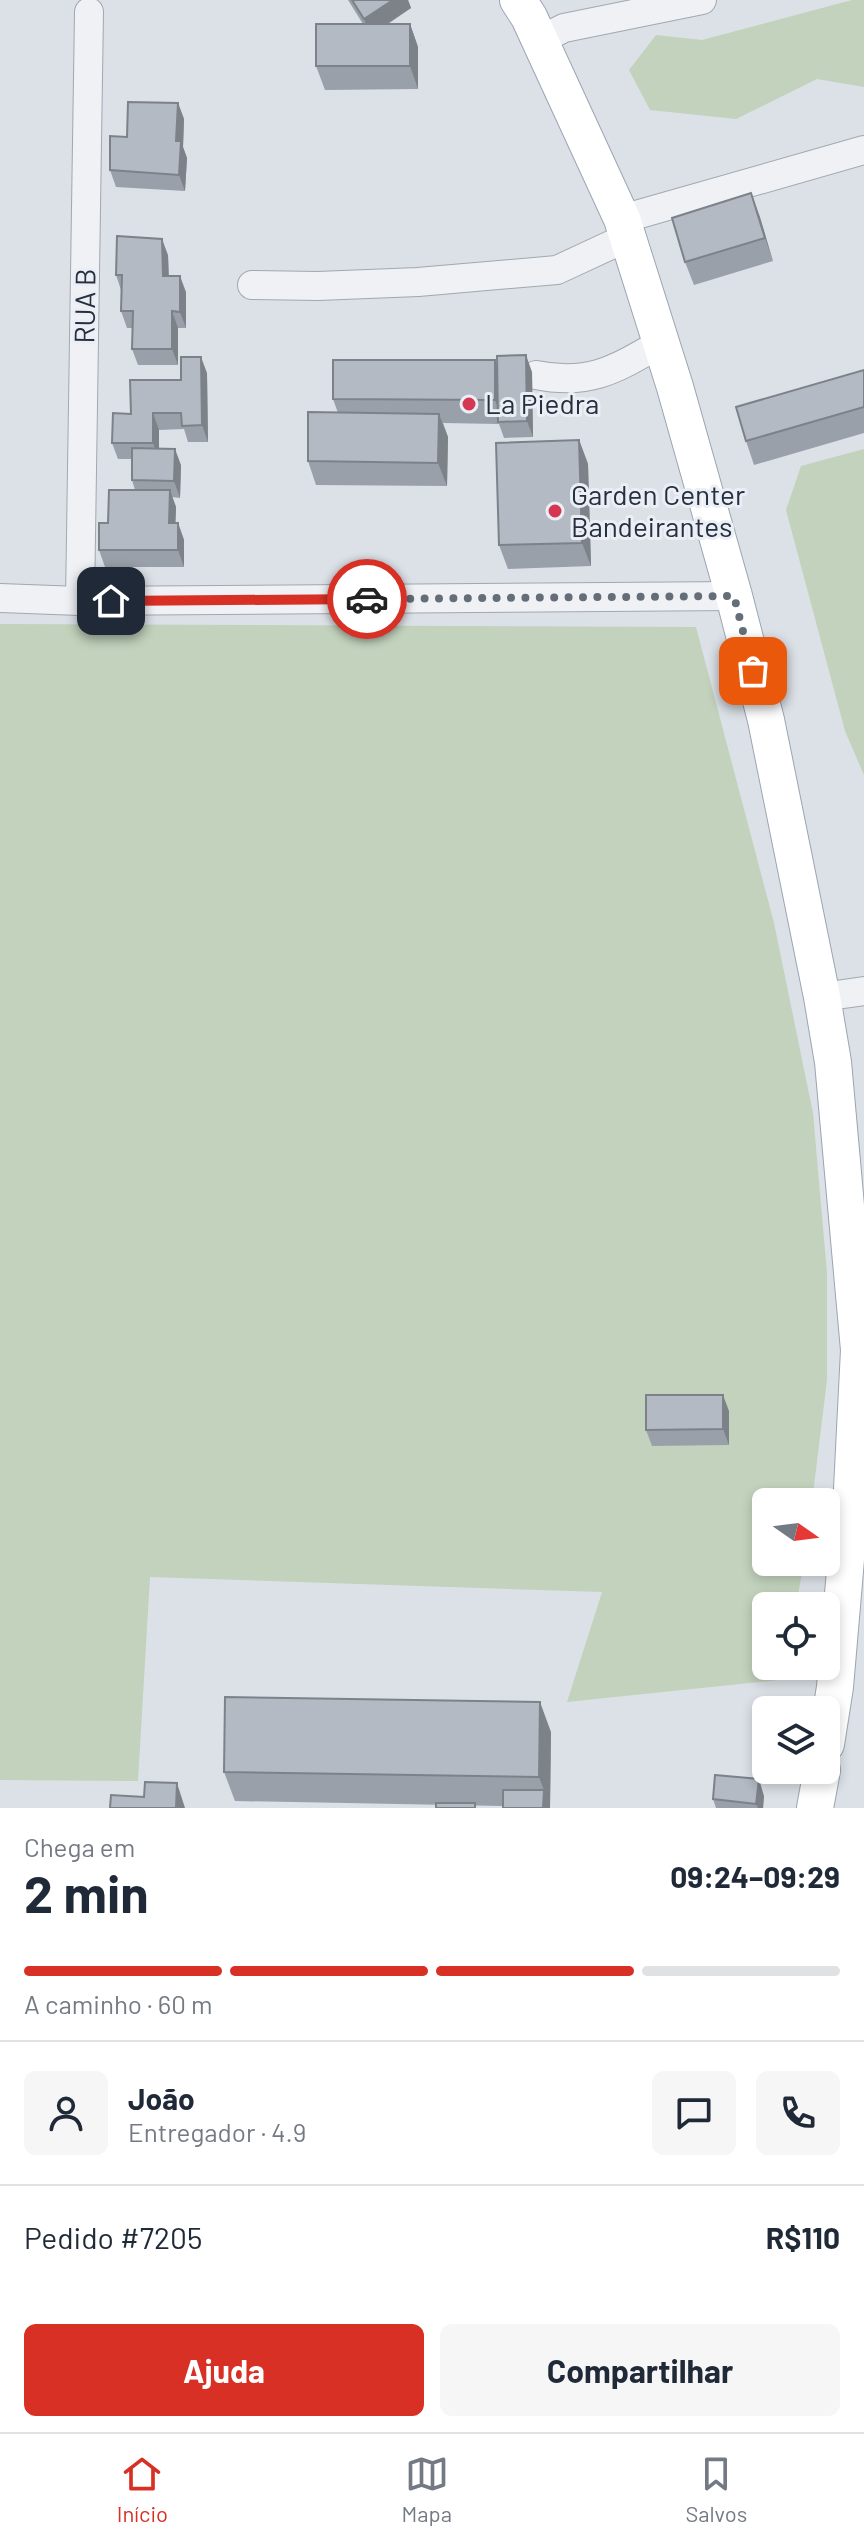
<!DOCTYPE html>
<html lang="pt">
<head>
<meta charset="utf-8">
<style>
	:root { --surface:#fff; --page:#f6f6f7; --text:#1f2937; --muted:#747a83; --line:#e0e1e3; --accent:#d93025 }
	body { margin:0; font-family:Barlow,sans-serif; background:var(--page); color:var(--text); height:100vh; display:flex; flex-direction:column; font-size:30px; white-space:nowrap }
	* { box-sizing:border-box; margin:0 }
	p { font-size:26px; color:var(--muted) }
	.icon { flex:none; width:44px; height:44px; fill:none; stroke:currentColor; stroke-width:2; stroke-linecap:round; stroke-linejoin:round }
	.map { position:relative; height:1808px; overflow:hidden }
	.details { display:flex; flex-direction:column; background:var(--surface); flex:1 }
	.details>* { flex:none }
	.needle { width:52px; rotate:104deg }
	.fabs { position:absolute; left:752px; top:1488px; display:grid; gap:16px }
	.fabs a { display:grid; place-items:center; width:88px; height:88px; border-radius:12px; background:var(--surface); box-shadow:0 4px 12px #0003; font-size:40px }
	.pin { position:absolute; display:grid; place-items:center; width:68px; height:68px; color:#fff; margin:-34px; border-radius:16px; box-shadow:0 4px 12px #0006 }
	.courier { position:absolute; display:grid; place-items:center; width:80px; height:80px; margin:-40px; border:6px solid #d93025; border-radius:50%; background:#fff; color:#222; box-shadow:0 2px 10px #0007 }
	.overview em { font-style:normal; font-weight:700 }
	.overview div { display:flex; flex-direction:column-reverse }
	.overview { display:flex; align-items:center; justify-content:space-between; height:136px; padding:0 24px }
	h1 { font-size:52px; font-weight:700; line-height:60px }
	.bar { display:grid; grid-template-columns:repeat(4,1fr); gap:12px 8px; align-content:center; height:96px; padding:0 24px }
	.bar i { height:10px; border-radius:6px; background:var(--line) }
	.bar .active { background:var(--accent) }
	.bar p { grid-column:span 4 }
	.line { display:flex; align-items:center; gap:20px; padding:0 24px; border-top:2px solid var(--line) }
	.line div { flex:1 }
	.round { display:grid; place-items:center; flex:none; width:84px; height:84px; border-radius:12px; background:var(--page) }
	.button { display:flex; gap:16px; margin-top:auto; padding:16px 24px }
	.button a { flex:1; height:92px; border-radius:12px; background:var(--accent); color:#fff; font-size:32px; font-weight:700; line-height:92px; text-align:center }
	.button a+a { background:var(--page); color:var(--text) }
	.tab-bar { display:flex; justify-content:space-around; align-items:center; height:112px; border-top:2px solid var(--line); background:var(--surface); font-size:22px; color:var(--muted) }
	.tab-bar a { display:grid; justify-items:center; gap:4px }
	.tab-bar .active { color:var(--accent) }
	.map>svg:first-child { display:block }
</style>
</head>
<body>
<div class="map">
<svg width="864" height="1808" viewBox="0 0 864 1808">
	<rect width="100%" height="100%" fill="#dce1e7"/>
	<!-- green -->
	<g fill="#c2d2bc">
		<path d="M852 0H864V87L817 79 736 119 650 110 629 70 656 35 702 40Z"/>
		<path d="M864 449V775L845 731 786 510 801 466Z"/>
		<path d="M0 624 696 627 774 923 813 1113 827 1273V1380L812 1502H766V1562H804L796 1606H766V1666H783L779 1680 567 1702 602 1592 150 1577 138 1781 0 1780Z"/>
	</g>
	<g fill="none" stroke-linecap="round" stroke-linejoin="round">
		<defs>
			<g id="minor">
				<path d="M540 40 564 28 702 0"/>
				<path d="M622 219 864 150"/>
				<path d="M252 285 318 286 418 282 557 270 628 237"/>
				<path d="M536 375C590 386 616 369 661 343"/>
				<path d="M0 598 80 601 734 596"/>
				<path d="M80 601 89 12"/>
				<path d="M822 997 864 991"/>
			</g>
			<g id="major">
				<path d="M518 0 529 17 622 219 675 387 734 596 766 720 822 997 833 1062 859 1350 852 1489 835 1687 826 1744"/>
				<path d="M815 1808 822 1770"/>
			</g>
		</defs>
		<!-- minor casing -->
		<use href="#minor" stroke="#a1a8b1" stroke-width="30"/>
		<!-- major casing -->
		<use href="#major" stroke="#9ba5b3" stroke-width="38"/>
		<!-- minor -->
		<use href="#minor" stroke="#eff1f5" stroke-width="28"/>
		<!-- major -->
		<use href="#major" stroke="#fff" stroke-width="36"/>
	</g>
	<!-- wall -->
	<g fill="#9aa0a9">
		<path d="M348 0H408L411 8 388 24H410L418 47V89L325 90 316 66 363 24Z"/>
		<path d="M178 103 184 119 183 147 187 158 185 191 116 187 110 170 127 137Z"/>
		<path d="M751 193 773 261 694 285 685 262Z"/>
		<path d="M168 255 169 276 186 292V328H178V365H138L132 349 133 328H127L121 311V290L116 275Z"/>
		<path d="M495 360 497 367 532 372 533 437 504 438 499 424 443 423 448 437 447 486 316 485 308 461 338 413 333 399Z"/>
		<path d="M864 370V433L754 465 746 441Z"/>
		<path d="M207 373 208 442H188L184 429 159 430V448L181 465 180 498 172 497 176 507 175 523H178L184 540V567H105L99 550 108 523 135 490 132 480V459H118L112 443 131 414 181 380Z"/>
		<path d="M579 440 588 464 591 566 508 569 499 545Z"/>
		<path d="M729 1411V1445L652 1446 646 1430Z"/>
		<path d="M551 1732 550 1808H503V1806L235 1801 224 1772Z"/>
		<path d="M764 1796 763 1808H716L713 1799Z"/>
	</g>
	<!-- shaded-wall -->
	<g fill="#7d8289">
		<path d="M393 0H408L411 8 370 35 364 19Z"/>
		<path d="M410 24 418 47V89L410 66Z"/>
		<path d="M178 103 184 119 183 147 187 158 185 191 179 175 176 141Z"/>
		<path d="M751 193 760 217 773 261 765 238Z"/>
		<path d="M162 239 168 255 169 292 163 276Z"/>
		<path d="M180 276 186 292V328L180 312Z"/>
		<path d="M172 311 178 328V365L172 349Z"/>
		<path d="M526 355 532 372 533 437 527 421Z"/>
		<path d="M201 357 207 373 208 442 202 425Z"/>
		<path d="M495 360 503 384 504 424 495 400Z"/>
		<path d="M153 413 159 430V459L153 443Z"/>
		<path d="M439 414 448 437 447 486 438 463Z"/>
		<path d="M579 440 588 464 591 566 582 543Z"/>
		<path d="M175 449 181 465 180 498 174 481Z"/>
		<path d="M170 490 176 507 175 540 169 523Z"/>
		<path d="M178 523 184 540V567L178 550Z"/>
		<path d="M723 1395 729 1411V1445L723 1429Z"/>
		<path d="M540 1702 551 1732 550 1808H543L544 1790 539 1777Z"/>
		<path d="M759 1779 764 1796 763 1808H758L756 1804Z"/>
		<path d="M177 1783 185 1808H176Z"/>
	</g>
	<!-- building -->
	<g fill="#b3bac4" stroke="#7d8289" stroke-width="2">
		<path d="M352 0H393L364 19Z"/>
		<rect x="316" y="24" width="94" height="42"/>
		<path d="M128 102 178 103 176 141H181L179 175 110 170V136L127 137Z"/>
		<path d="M751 193 765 238 685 262 672 218Z"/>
		<path d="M117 236 162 239 163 276H180V312L172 311V349H132L133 311H121L122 275H116Z"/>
		<path d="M526 355 527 421 498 422 497 356Z"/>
		<path d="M181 357H201L202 425 182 426 181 413H153V443H112L113 413 131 414 130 380H181Z"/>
		<path d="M333 360H495V400L333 399Z"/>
		<path d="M864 370V407L746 441 736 407Z"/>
		<path d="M308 412 439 414 438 463 308 461Z"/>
		<path d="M579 440 582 543 499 545 496 443Z"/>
		<path d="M132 448 175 449 174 481 132 480Z"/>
		<path d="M109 490H170L169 523H178V550H99V523H108Z"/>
		<path d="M646 1395H723V1429L646 1430Z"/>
		<path d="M225 1697 540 1702 539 1777 224 1772Z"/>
		<path d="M715 1775 759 1779 756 1804 713 1799Z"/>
		<path d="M145 1782 177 1783 176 1808H110L111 1795 144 1797Z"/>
		<path d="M503 1790H544L543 1808H503Z"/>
		<rect x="436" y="1803" width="39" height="5"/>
	</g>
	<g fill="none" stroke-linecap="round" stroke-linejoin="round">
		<!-- done -->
		<path stroke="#656d79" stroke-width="8" stroke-dasharray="0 14.4" d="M367 599 734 596 753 671"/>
		<!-- route -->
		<path stroke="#d93025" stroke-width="10" d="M111 601 367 599"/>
	</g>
	<!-- markers -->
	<g fill="#d53753" stroke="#ebeff5" stroke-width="3">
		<circle cx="469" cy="404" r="8"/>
		<circle cx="555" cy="511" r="8"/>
	</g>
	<g text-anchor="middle" stroke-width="6" stroke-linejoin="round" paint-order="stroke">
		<!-- street labels -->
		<g font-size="28" fill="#252f3e" stroke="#ebeff5">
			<text transform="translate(85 306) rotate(-89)" y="10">RUA B</text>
		</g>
		<!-- poi labels -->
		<g font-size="28" fill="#252f3e" stroke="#ebeff5" text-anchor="start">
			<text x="485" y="414">La Piedra</text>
			<text x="571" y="505">Garden Center<tspan x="571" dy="32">Bandeirantes</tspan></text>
		</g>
	</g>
</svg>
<div class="fabs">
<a><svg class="needle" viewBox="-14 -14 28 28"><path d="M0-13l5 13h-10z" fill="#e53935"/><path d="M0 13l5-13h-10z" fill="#747a83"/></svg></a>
<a><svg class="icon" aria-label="locate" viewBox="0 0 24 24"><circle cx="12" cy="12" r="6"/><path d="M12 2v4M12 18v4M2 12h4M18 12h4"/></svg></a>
<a><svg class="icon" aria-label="layers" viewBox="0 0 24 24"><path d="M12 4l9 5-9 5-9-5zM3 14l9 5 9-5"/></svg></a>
</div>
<div class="pin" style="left:753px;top:671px;background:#ea580c"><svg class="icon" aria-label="bag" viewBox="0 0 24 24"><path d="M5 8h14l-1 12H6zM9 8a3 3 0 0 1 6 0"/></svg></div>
<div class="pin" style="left:111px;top:601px;background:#1f2937"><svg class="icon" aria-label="home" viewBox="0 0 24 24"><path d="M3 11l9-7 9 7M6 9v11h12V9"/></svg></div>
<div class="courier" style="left:367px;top:599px"><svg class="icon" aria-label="car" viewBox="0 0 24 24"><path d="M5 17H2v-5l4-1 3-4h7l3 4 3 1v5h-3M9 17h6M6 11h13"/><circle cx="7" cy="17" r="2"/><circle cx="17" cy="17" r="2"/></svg></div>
</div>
<section class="details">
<div class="overview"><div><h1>2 min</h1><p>Chega em</p></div><em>09:24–09:29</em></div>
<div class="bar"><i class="active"></i><i class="active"></i><i class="active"></i><i></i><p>A caminho · 60 m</p></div>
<div class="line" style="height:144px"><a class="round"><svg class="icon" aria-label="person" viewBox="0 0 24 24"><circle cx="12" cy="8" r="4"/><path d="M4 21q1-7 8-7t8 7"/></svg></a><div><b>João</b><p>Entregador · 4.9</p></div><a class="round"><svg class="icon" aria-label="chat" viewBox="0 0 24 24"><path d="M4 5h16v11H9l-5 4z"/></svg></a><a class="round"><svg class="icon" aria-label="phone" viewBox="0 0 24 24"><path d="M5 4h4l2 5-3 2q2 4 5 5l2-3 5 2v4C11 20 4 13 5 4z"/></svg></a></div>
<div class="line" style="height:104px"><div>Pedido #7205</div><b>R$110</b></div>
<div class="button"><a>Ajuda</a><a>Compartilhar</a></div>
</section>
<nav class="tab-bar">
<a class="active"><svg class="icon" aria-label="home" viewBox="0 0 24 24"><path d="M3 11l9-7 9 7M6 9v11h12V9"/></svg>Início</a>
<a><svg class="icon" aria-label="map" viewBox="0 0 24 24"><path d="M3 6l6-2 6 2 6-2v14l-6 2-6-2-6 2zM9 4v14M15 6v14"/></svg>Mapa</a>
<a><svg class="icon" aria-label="saved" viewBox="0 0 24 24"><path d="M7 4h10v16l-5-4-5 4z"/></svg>Salvos</a>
</nav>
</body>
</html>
